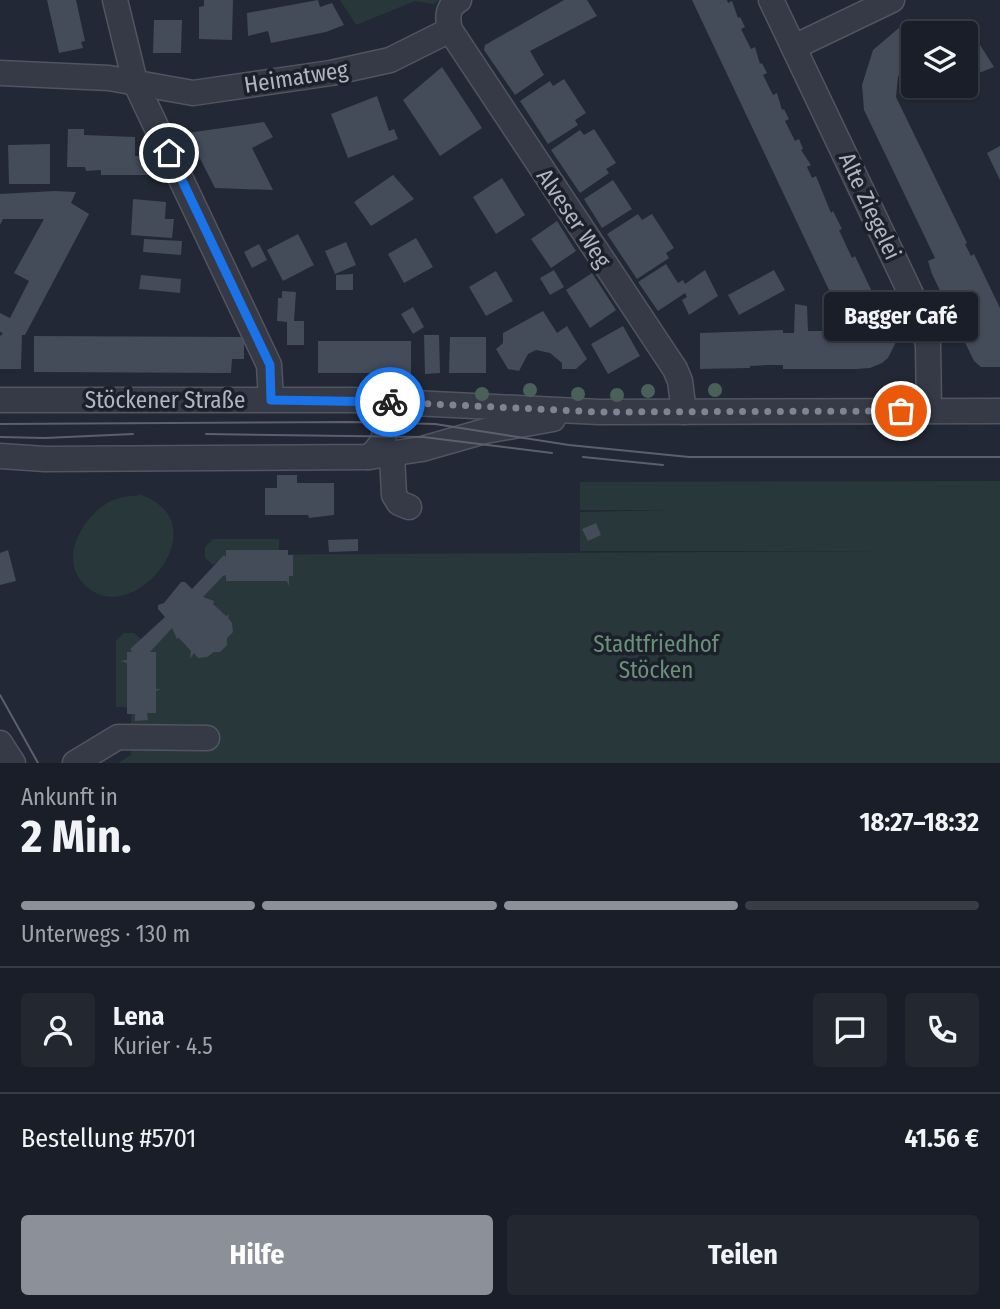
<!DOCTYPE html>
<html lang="de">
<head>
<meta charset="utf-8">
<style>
	:root { --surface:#1a1e28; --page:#232730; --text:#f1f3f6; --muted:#9fa2a8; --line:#383c45; --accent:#8c9099 }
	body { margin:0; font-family:"Fira Sans Condensed",sans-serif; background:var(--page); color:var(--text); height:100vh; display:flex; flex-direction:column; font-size:26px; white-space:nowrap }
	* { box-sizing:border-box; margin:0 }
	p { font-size:23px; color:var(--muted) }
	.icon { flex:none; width:38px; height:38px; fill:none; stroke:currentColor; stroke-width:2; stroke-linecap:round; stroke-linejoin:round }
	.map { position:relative; height:763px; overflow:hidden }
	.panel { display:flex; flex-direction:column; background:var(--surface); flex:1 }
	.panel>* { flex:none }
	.controls { position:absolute; left:901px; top:21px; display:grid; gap:14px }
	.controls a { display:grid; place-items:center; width:77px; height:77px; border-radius:7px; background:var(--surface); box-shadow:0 2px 5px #0004,0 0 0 2px var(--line); font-size:35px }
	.pin { position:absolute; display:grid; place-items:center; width:60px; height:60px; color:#fff; margin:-30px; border:4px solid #fff; border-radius:50%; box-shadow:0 2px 7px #0007 }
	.courier { position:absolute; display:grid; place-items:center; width:70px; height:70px; margin:-35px; border:5px solid #1a73e8; border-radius:50%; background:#fff; color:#222; box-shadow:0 2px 9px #0007 }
	.bubble { position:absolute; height:49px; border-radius:7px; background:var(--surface); box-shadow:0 2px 5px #0004,0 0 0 2px var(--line); font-size:23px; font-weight:700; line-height:49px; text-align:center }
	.headline em { font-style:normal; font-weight:700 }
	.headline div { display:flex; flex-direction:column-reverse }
	.headline { display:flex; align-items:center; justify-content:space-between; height:119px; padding:0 21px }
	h1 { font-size:46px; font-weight:700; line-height:52px }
	.bar { display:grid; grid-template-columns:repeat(4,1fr); gap:10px 7px; align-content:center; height:84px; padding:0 21px }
	.bar i { height:9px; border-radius:5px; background:var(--line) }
	.bar .active { background:var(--accent) }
	.bar p { grid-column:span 4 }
	.line { display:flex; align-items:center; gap:18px; padding:0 21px; border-top:2px solid var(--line) }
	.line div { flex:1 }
	.round { display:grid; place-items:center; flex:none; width:74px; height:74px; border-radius:7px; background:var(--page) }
	.cta { display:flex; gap:14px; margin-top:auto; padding:14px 21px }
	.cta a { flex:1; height:80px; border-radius:7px; background:var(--accent); color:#fff; font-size:28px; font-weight:700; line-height:80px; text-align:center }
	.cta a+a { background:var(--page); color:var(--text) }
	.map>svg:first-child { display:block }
</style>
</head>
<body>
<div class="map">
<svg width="1000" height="763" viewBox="0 0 1000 763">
	<rect width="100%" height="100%" fill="#222835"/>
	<!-- green -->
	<g fill="#28383a">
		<path d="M340 0H440L433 4 415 1 356 25Z"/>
		<path d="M1000 481V763H118L131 755 132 652H127V707H116V641L124 633H134L141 639 130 649 132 651 225 557 213 565 205 558V547L213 539H279V550L226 551V555L897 551H580V512L672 510H580V482Z"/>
		<path d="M141 495C221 523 134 629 87 587 57 561 81 518 109 502 119 497 130 496 141 495Z"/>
	</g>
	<!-- building -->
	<g fill="#444b59">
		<path d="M47 0H76L85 41 81 42 83 48 59 53Z"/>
		<path d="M204 0H233L232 40 199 39V7L204 6Z"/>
		<path d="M318 0 320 7 332 3 344 25 326 32 271 43 268 31 248 36 247 13Z"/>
		<path d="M564 0H587L597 16 530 51 544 75 515 95 484 50 485 45Z"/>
		<path d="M692 0H727L728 3 732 1 738 18 740 17 745 27 741 29 751 49 755 47 760 64 762 63 767 73 763 75 773 95 777 93 782 110 784 109 789 119 785 121 795 141 799 139 803 149 801 150 811 165 807 167 812 178 816 176 831 213 833 211 842 229 839 230 852 258 855 256 896 342 888 358 882 363 870 368 856 369H783V365H768L750 366V368L700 369V333L783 330V333H794L795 304 807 306 808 331H822L825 318 837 307Z"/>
		<path d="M154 20H182L181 53H153Z"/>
		<path d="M930 23 956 28 965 33H914V60L905 66 898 77 896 97 967 243 965 244 971 256 974 254 1000 308V367H981L974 361 932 274 928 261 935 258 864 110 862 85 873 50 900 27Z"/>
		<path d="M966 34 980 45 994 67 979 73 980 81 966 85Z"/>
		<path d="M442 67 482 128 440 156 403 100Z"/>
		<path d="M564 79 586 113 575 120 578 125 548 144 520 101 550 81 553 86Z"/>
		<path d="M377 96 389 131 394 129 398 139 348 158 331 114Z"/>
		<path d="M264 122 273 137 252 148 273 190 215 188 187 133Z"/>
		<path d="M68 129H84V135L135 137V156H145L152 175H101V170L86 171 85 167H67Z"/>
		<path d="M594 129 616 163 606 169 609 173 580 193 551 150 580 130 584 135Z"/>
		<path d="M50 144V184H9L8 145Z"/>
		<path d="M1000 146V180L987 153Z"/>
		<path d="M393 175 414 199 371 226 354 202Z"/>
		<path d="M502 178 525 215 496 234 473 197Z"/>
		<path d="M613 180 632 209 602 228 584 199Z"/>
		<path d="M54 191 76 192 71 203 89 214 25 335H22L21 369H0V336L3 333 0 332V313L10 318 29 281 14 273 44 219H3L0 225V194Z"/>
		<path d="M133 199 166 202 165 219H174L172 238 131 235Z"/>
		<path d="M638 214 642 220 652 214 674 248 666 253 669 258 637 279 607 234Z"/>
		<path d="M557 221 576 251 551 268 531 239Z"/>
		<path d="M298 234 314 265 283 281 267 250Z"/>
		<path d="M416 238 433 267 404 283 388 254Z"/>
		<path d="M144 239 182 241 181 255 143 252Z"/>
		<path d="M346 242 356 265 335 274 325 251Z"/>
		<path d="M259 244 267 260 252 268 244 252Z"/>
		<path d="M666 264 678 283 683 280 685 284 705 270 718 296 689 315 682 300 687 297 685 293 658 311 638 282Z"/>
		<path d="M554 270 564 287 550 295 540 278Z"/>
		<path d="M774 270 785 290 739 315 728 295Z"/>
		<path d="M496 271 513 301 486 316 469 287Z"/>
		<path d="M592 273 616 310 590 328 566 290Z"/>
		<path d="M353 274V290H336V275Z"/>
		<path d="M141 275 181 279 180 293 139 289Z"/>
		<path d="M282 291 296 292 294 321H304V345H287V322L277 321 278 298H282Z"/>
		<path d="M413 307 424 327 413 334 401 314Z"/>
		<path d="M543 311 557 333 567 326 587 359 576 369H562V363L550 353 536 350 528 354 519 371 508 369 496 349 503 343V333Z"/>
		<path d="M623 326 640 356 608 374 591 344Z"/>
		<path d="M424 335H439L440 373 425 374Z"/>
		<path d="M34 336 244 337V359H232L231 373 34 372Z"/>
		<path d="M450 337H486V373H449Z"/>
		<rect x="318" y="341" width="93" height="32"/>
		<path d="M277 475H297V483H334V515L309 518 308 515H265V488H277Z"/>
		<path d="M596 523 601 535 588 541 582 529Z"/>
		<path d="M358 539V551L329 552 328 540Z"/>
		<path d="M8 550 16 581 0 585V553Z"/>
		<path d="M226 550H288V555H293V576H289V586L287 581H226V575L223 576 203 597 214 601 213 604 226 616 229 615 228 618 232 623 233 632 227 638V645L220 652H214L207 657 198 658 194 653 190 659 191 651 179 638 177 639 172 628 150 652H156V689H161L156 691V713H147L148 720 135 721V714H127V663L120 661 127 660V652H132L130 649 165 617 158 609V605L164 603 181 582H185L192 589 224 555 226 557Z"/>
	</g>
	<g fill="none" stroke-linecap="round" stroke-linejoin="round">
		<defs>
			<g id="minor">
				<path d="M115 0 135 82 269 365 271 399"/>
				<path d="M459 0C447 7 447 17 450 30L675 369 680 381 684 412"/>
				<path d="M771 0 921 315 928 345 929 411"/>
				<path d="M794 47 892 0"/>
				<path d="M0 73 109 78 193 93 331 73 390 60 450 30"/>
				<path d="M0 400H352L599 412 1000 411"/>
				<path d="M392 455 394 495 399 503 409 507"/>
				<path d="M0 456 45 459 369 457 422 449 485 431 553 419"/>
				<path d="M369 457C392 437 387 425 371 402"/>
				<path d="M0 743 13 763"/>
				<path d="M75 763 118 737 207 738"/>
			</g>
		</defs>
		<!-- minor casing -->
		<use href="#minor" stroke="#505560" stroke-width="27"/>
		<!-- minor -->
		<use href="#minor" stroke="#363a46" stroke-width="24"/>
		<!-- tram -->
		<g stroke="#5a606e" stroke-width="2">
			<path d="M0 424 352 422 435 424 569 445 689 457H1000"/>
			<path d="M206 434 423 437 552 453"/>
			<path d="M0 437 45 438 133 434"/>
			<path d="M583 457 663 465"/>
			<path d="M0 695 38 763"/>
		</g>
	</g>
	<!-- trees -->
	<g fill="#4a6159">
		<circle cx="530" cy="390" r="7"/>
		<circle cx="715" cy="390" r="7"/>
		<circle cx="648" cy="391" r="7"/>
		<circle cx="482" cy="394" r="7"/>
		<circle cx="578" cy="394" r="7"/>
		<circle cx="617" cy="395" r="7"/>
	</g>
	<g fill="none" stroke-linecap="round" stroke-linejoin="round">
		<!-- done -->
		<path stroke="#7e8491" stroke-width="7" stroke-dasharray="0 12.6" d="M390 402 599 412 901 411"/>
		<!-- route -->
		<path stroke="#1a73e8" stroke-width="9" d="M169 153 270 365 271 400 390 402"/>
	</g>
	<g text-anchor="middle" stroke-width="7" stroke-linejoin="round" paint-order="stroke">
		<!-- street labels -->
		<g font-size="23" fill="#b0b5c2" stroke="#1b202a">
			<text transform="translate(296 77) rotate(-9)" y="8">Heimatweg</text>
			<text transform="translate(870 206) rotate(65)" y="8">Alte Ziegelei</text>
			<text transform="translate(574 218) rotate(56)" y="8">Alveser Weg</text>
			<text x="165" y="408">Stöckener Straße</text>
		</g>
		<!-- park labels -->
		<g font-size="23" fill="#6a9077" stroke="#1b202a">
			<text x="656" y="652">Stadtfriedhof<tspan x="656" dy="26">Stöcken</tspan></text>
		</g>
	</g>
</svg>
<div class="controls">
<a><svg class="icon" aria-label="layers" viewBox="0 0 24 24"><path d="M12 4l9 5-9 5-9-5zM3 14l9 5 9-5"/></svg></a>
</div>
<div class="pin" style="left:901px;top:411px;background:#ea580c"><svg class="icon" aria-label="bag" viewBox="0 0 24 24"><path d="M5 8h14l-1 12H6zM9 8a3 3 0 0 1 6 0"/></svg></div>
<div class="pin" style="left:169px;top:153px;background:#1f2937"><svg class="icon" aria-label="home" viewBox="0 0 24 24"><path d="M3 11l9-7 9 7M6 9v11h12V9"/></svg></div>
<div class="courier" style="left:390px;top:402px"><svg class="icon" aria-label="bike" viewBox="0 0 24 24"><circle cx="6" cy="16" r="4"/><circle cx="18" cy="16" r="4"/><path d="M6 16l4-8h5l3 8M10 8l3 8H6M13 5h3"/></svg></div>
<div class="bubble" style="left:824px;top:292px;width:154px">Bagger Café</div>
</div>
<section class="panel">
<div class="headline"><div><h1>2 Min.</h1><p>Ankunft in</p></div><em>18:27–18:32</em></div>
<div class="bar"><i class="active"></i><i class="active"></i><i class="active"></i><i></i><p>Unterwegs · 130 m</p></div>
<div class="line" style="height:126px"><a class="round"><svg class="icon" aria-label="person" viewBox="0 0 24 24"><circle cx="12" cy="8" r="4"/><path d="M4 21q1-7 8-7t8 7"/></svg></a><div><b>Lena</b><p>Kurier · 4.5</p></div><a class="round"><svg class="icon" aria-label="chat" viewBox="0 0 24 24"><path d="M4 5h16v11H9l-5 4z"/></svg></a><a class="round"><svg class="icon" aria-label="phone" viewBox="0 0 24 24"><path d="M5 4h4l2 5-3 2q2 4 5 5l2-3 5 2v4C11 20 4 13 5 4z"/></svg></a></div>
<div class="line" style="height:91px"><div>Bestellung #5701</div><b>41.56 €</b></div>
<div class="cta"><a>Hilfe</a><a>Teilen</a></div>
</section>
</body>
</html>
